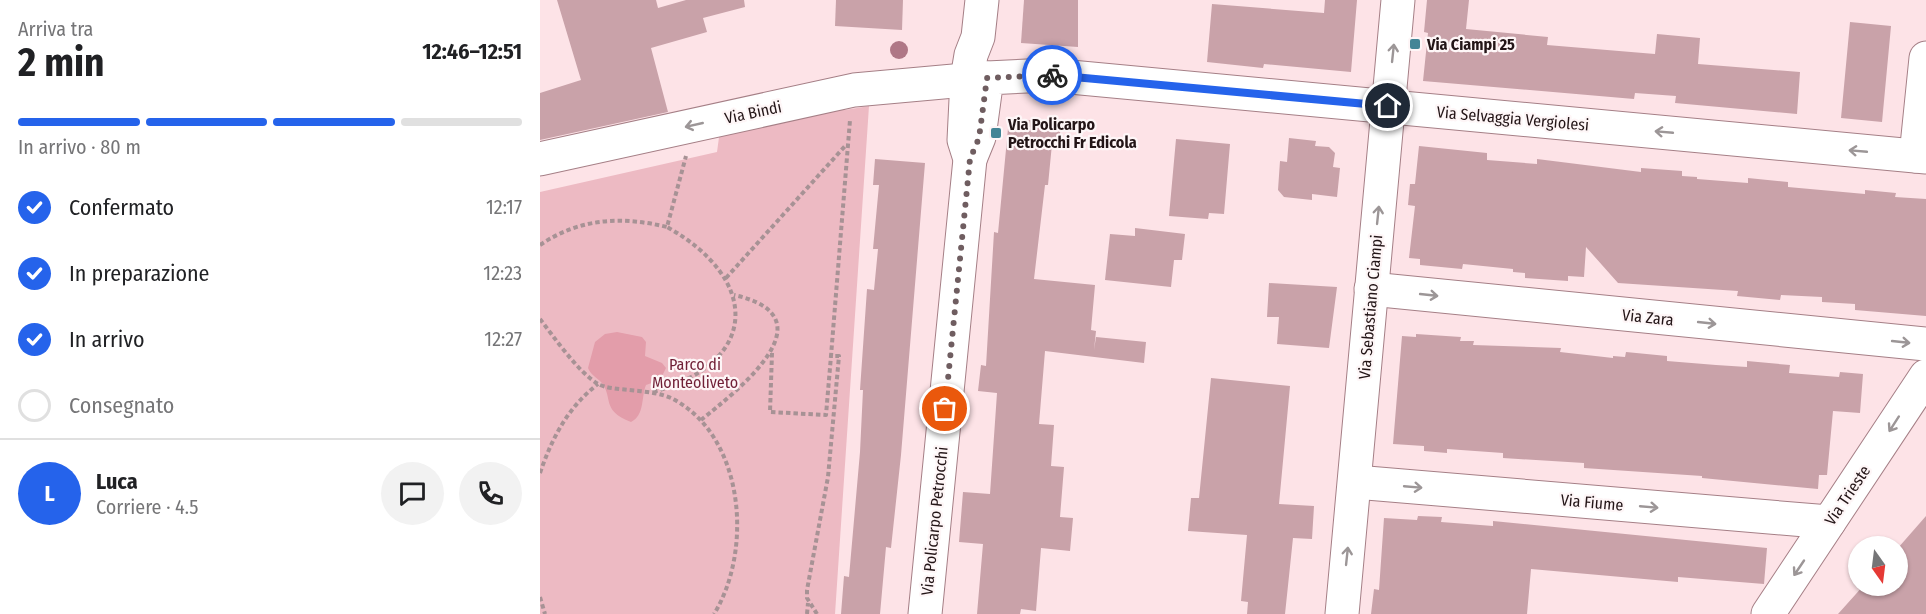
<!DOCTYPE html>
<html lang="it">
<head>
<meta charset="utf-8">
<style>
	:root { --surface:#fff; --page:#f2f2f2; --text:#202124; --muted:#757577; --line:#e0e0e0; --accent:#2563eb }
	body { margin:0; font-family:"Fira Sans Condensed",sans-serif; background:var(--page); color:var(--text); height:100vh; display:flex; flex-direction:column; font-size:22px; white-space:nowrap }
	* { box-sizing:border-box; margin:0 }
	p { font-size:20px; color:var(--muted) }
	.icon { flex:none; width:33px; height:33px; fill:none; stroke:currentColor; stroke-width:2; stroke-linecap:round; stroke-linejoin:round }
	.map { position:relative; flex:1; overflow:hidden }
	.side { display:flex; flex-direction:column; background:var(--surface); width:540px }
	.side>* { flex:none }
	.needle { width:39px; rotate:166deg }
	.buttons { position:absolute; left:1308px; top:536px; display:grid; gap:12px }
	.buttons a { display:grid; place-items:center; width:60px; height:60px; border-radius:50%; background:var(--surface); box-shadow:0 2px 4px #0004; font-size:30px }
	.pin { position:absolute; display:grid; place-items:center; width:51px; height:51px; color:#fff; margin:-26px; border:3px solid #fff; border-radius:50%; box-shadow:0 2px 6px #0007 }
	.courier { position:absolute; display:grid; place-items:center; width:60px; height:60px; margin:-30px; border:4px solid #2563eb; border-radius:50%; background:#fff; color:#222; box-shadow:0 2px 8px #0007 }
	.summary em { font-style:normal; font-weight:700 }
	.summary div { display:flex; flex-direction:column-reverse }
	.summary { display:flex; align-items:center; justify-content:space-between; height:102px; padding:0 18px }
	h1 { font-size:39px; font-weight:700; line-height:45px }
	.bar { display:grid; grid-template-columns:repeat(4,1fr); gap:9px 6px; align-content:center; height:72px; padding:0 18px }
	.bar i { height:8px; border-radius:4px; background:var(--line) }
	.bar .current { background:var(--accent) }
	.bar p { grid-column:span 4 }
	.line { display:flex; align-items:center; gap:15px; padding:0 18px; border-top:2px solid var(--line) }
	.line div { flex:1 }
	.round { display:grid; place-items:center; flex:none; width:63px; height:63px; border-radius:32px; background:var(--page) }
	ol { padding:0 18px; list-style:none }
	li { display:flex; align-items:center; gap:18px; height:66px }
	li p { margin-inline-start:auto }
	li .icon { padding:6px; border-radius:50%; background:var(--accent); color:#fff; stroke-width:4 }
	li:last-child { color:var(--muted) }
	li i { width:33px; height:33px; border:3px solid var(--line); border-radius:50% }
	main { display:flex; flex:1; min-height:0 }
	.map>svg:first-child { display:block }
</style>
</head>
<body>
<main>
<section class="side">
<div class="summary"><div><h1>2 min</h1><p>Arriva tra</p></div><em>12:46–12:51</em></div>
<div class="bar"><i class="current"></i><i class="current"></i><i class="current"></i><i></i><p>In arrivo · 80 m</p></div>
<ol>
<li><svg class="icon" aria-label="check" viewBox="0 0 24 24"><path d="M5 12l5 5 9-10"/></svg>Confermato<p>12:17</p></li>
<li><svg class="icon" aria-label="check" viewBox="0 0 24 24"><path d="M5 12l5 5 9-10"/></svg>In preparazione<p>12:23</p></li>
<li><svg class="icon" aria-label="check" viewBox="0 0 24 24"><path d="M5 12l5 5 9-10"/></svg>In arrivo<p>12:27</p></li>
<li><i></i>Consegnato</li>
</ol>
<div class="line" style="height:108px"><b class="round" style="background:var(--accent);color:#fff">L</b><div><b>Luca</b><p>Corriere · 4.5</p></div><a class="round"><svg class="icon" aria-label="chat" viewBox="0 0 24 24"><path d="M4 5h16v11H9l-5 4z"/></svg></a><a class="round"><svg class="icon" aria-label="phone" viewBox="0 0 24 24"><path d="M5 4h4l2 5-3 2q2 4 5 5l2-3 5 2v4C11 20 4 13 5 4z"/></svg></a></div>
</section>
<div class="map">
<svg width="1386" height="614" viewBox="0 0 1386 614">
	<rect width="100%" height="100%" fill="#fde3e7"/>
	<!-- green -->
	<path fill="#edbac3" d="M305 102V110L329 106 295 614H0V192L177 152 180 130Z"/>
	<!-- water -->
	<path fill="#e39daa" d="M77 332 102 337 106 342 105 356 122 363 126 368 120 380 106 385C101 397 105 415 91 422 60 410 74 397 61 382 56 377 51 375 48 368L55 342 65 334Z"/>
	<!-- building -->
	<g fill="#c9a2a9">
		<path d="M17 0H116L118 8 146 0H204L205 7 163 18 167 32 111 48 128 112 0 140V93L41 80Z"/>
		<path d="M296 0H363L362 30 295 26Z"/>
		<path d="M484 0H538V47L481 43Z"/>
		<path d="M785 0H817L811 72 724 64 723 68 667 62 672 4 784 13Z"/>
		<path d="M887 0H929L926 29 1008 37 1007 45 1115 54 1117 34 1160 38 1158 64 1260 72 1257 114 1135 103 1136 96 1095 93 1094 99 883 81 888 33 884 32Z"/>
		<path d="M1310 22 1351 26 1342 122 1301 118Z"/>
		<path d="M469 118 521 123 519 144H512L508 185H505L494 279 555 285 551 330 556 331 554 350 556 337 606 342 604 363 505 351 499 424 514 425 511 466 524 467 520 517 533 518 530 551 501 548 496 611 481 609 480 614H437L443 544 419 542 423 492 450 494 457 393 438 391 441 365 446 366 454 232 458 233Z"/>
		<path d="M749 138 776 141 775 146 789 147 795 153 793 167 800 168 797 197 772 194V200L744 197 738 190 740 161 747 162Z"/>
		<path d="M636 139 690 144 684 214 669 213 668 219 629 216Z"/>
		<path d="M879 146 947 153V160L997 164V159L1101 172V168L1142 171V176L1157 177V179L1208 183V178L1248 182V187L1325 194V190L1356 193 1355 197 1386 199V316L1315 310V304L1282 302V297L1241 295 1240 300 1197 296 1198 291 1078 283 1046 247 1044 277 1028 276V281L985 278V273L973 272V269L923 264 922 269 880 265V259L869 258 875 206 868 205 870 184H875Z"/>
		<path d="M335 159 385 163 361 455 351 548 346 547 340 614H301L304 576 309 577 320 452 323 390H320L327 289 334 290 338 249H333L339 185H333Z"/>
		<path d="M595 228 645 234 642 260H634L631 287 565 280 570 234 595 236Z"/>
		<path d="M729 283 797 287 789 348 737 344 739 317H727Z"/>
		<path d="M876 334 921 337 920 341H934L933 345 1021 348 1020 352 1073 358V356L1085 357 1086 352 1127 356V361L1176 365 1207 367V361L1250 365 1249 373 1299 377 1300 372 1323 374 1320 413 1293 411 1287 475H1279L1278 489 1162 478V476L1044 468V463L963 458V453L907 449V453L884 451V446L853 444 862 336 876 337Z"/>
		<path d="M671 378 750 386 739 504 774 506 772 539 753 538 745 614H707L708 602 701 601 707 535 648 531 651 498H659Z"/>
		<path d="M878 516 902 517 901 522 953 526V521L1227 548 1224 584 1138 577V582L991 569 987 614H831L834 589 839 590 844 518 877 520Z"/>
		<path d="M1386 516V614H1298L1324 585H1358V548Z"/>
	</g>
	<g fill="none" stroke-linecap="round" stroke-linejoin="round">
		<defs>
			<g id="minor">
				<path d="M1376 156 1386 58"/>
				<path d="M0 159 314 90 447 78"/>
				<path d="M430 159 439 137 447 78 509 75 1386 157"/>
				<path d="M831 289 1386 344"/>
				<path d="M815 482 1289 522"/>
				<path d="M385 614 430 159 424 140 427 79 431 55 438 37 442 0"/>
				<path d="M802 614 858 0"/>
				<path d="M1228 614 1386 376"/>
			</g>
		</defs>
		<!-- minor casing -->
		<use href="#minor" stroke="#a57f86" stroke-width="35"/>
		<!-- path -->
		<g stroke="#a79295" stroke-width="4" stroke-dasharray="4.5 3" stroke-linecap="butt">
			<path d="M0 245C40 218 81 216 127 227"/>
			<path d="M186 278 306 145"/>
			<path d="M0 319C14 337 38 372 58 384 72 392 112 388 133 399 205 437 213 551 174 614"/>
			<path d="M232 353 230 412 286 415 291 356"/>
			<path d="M113 392C221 362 220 279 127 227L146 156"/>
			<path d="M161 420C197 391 293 317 194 295"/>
			<path d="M0 473C12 438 28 407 58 384"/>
			<path d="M0 597 5 614"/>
			<path d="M267 614 268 603"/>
			<path d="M277 614 267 598V590L288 477 299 356H291L310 120"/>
		</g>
		<!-- minor -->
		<use href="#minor" stroke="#fff" stroke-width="33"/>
	</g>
	<!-- trees -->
	<circle fill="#af7786" cx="359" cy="50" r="9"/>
	<!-- one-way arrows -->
	<defs><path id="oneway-shaft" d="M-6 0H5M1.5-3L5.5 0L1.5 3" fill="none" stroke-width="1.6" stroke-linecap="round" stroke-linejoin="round" transform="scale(1.5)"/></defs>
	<g stroke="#9c9697">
		<use href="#oneway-shaft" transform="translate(853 53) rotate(-84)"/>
		<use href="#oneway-shaft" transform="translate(154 125) rotate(167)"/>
		<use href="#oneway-shaft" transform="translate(1124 132) rotate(-175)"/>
		<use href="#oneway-shaft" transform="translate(1318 151) rotate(-175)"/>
		<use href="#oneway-shaft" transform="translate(838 215) rotate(-84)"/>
		<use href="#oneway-shaft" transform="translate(889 295) rotate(6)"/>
		<use href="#oneway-shaft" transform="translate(1167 323) rotate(6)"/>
		<use href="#oneway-shaft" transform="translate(1361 342) rotate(6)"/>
		<use href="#oneway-shaft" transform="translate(1354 424) rotate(123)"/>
		<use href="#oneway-shaft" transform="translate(873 487) rotate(5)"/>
		<use href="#oneway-shaft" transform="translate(1109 507) rotate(5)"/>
		<use href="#oneway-shaft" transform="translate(807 556) rotate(-84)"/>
		<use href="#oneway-shaft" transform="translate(1259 568) rotate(124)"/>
	</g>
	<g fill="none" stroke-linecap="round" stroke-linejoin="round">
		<!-- done -->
		<path stroke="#6f5d60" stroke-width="6" stroke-dasharray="0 10.8" d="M405 409 430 159 439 138 447 78 512 75"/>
		<!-- route -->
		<path stroke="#2563eb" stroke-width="8" d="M512 75 848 106"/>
	</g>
	<!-- markers -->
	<g fill="#438596" stroke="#fef6f7" stroke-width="2">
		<rect x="869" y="38" width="12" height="12" rx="3"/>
		<rect x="450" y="127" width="12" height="12" rx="3"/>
	</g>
	<g text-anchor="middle" stroke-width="4.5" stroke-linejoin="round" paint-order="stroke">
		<!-- poi labels -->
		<g font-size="16" font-weight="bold" fill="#231517" stroke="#fef6f7" text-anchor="start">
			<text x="887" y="50">Via Ciampi 25</text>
			<text x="468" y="130">Via Policarpo<tspan x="468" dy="18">Petrocchi Fr Edicola</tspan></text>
		</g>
		<!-- street labels -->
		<g font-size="16" fill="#231517" stroke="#fef6f7">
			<text transform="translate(213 112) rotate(-12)" y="6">Via Bindi</text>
			<text transform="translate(973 118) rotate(5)" y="6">Via Selvaggia Vergiolesi</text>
			<text transform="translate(830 307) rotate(-85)" y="6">Via Sebastiano Ciampi</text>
			<text transform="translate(1108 317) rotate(6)" y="6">Via Zara</text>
			<text transform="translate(1307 495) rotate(-56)" y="6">Via Trieste</text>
			<text transform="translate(1052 502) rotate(5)" y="6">Via Fiume</text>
			<text transform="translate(394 521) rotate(-84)" y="6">Via Policarpo Petrocchi</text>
		</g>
		<!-- park labels -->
		<g font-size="16" fill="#701f36" stroke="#fef6f7">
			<text x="155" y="370">Parco di<tspan x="155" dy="18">Monteoliveto</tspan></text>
		</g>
	</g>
</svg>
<div class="buttons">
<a><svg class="needle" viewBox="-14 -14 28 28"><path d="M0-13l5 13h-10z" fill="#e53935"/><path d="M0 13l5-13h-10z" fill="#757577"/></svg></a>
</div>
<div class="pin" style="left:405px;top:409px;background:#ea580c"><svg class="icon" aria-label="bag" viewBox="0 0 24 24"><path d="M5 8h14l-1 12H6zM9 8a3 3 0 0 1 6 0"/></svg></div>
<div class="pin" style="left:848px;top:106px;background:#1f2937"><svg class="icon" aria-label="home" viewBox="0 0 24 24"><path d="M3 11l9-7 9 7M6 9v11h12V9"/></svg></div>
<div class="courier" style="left:512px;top:75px"><svg class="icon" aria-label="bike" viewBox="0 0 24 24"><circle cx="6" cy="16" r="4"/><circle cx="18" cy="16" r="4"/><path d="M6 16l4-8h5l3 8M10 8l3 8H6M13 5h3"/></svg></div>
</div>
</main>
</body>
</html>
